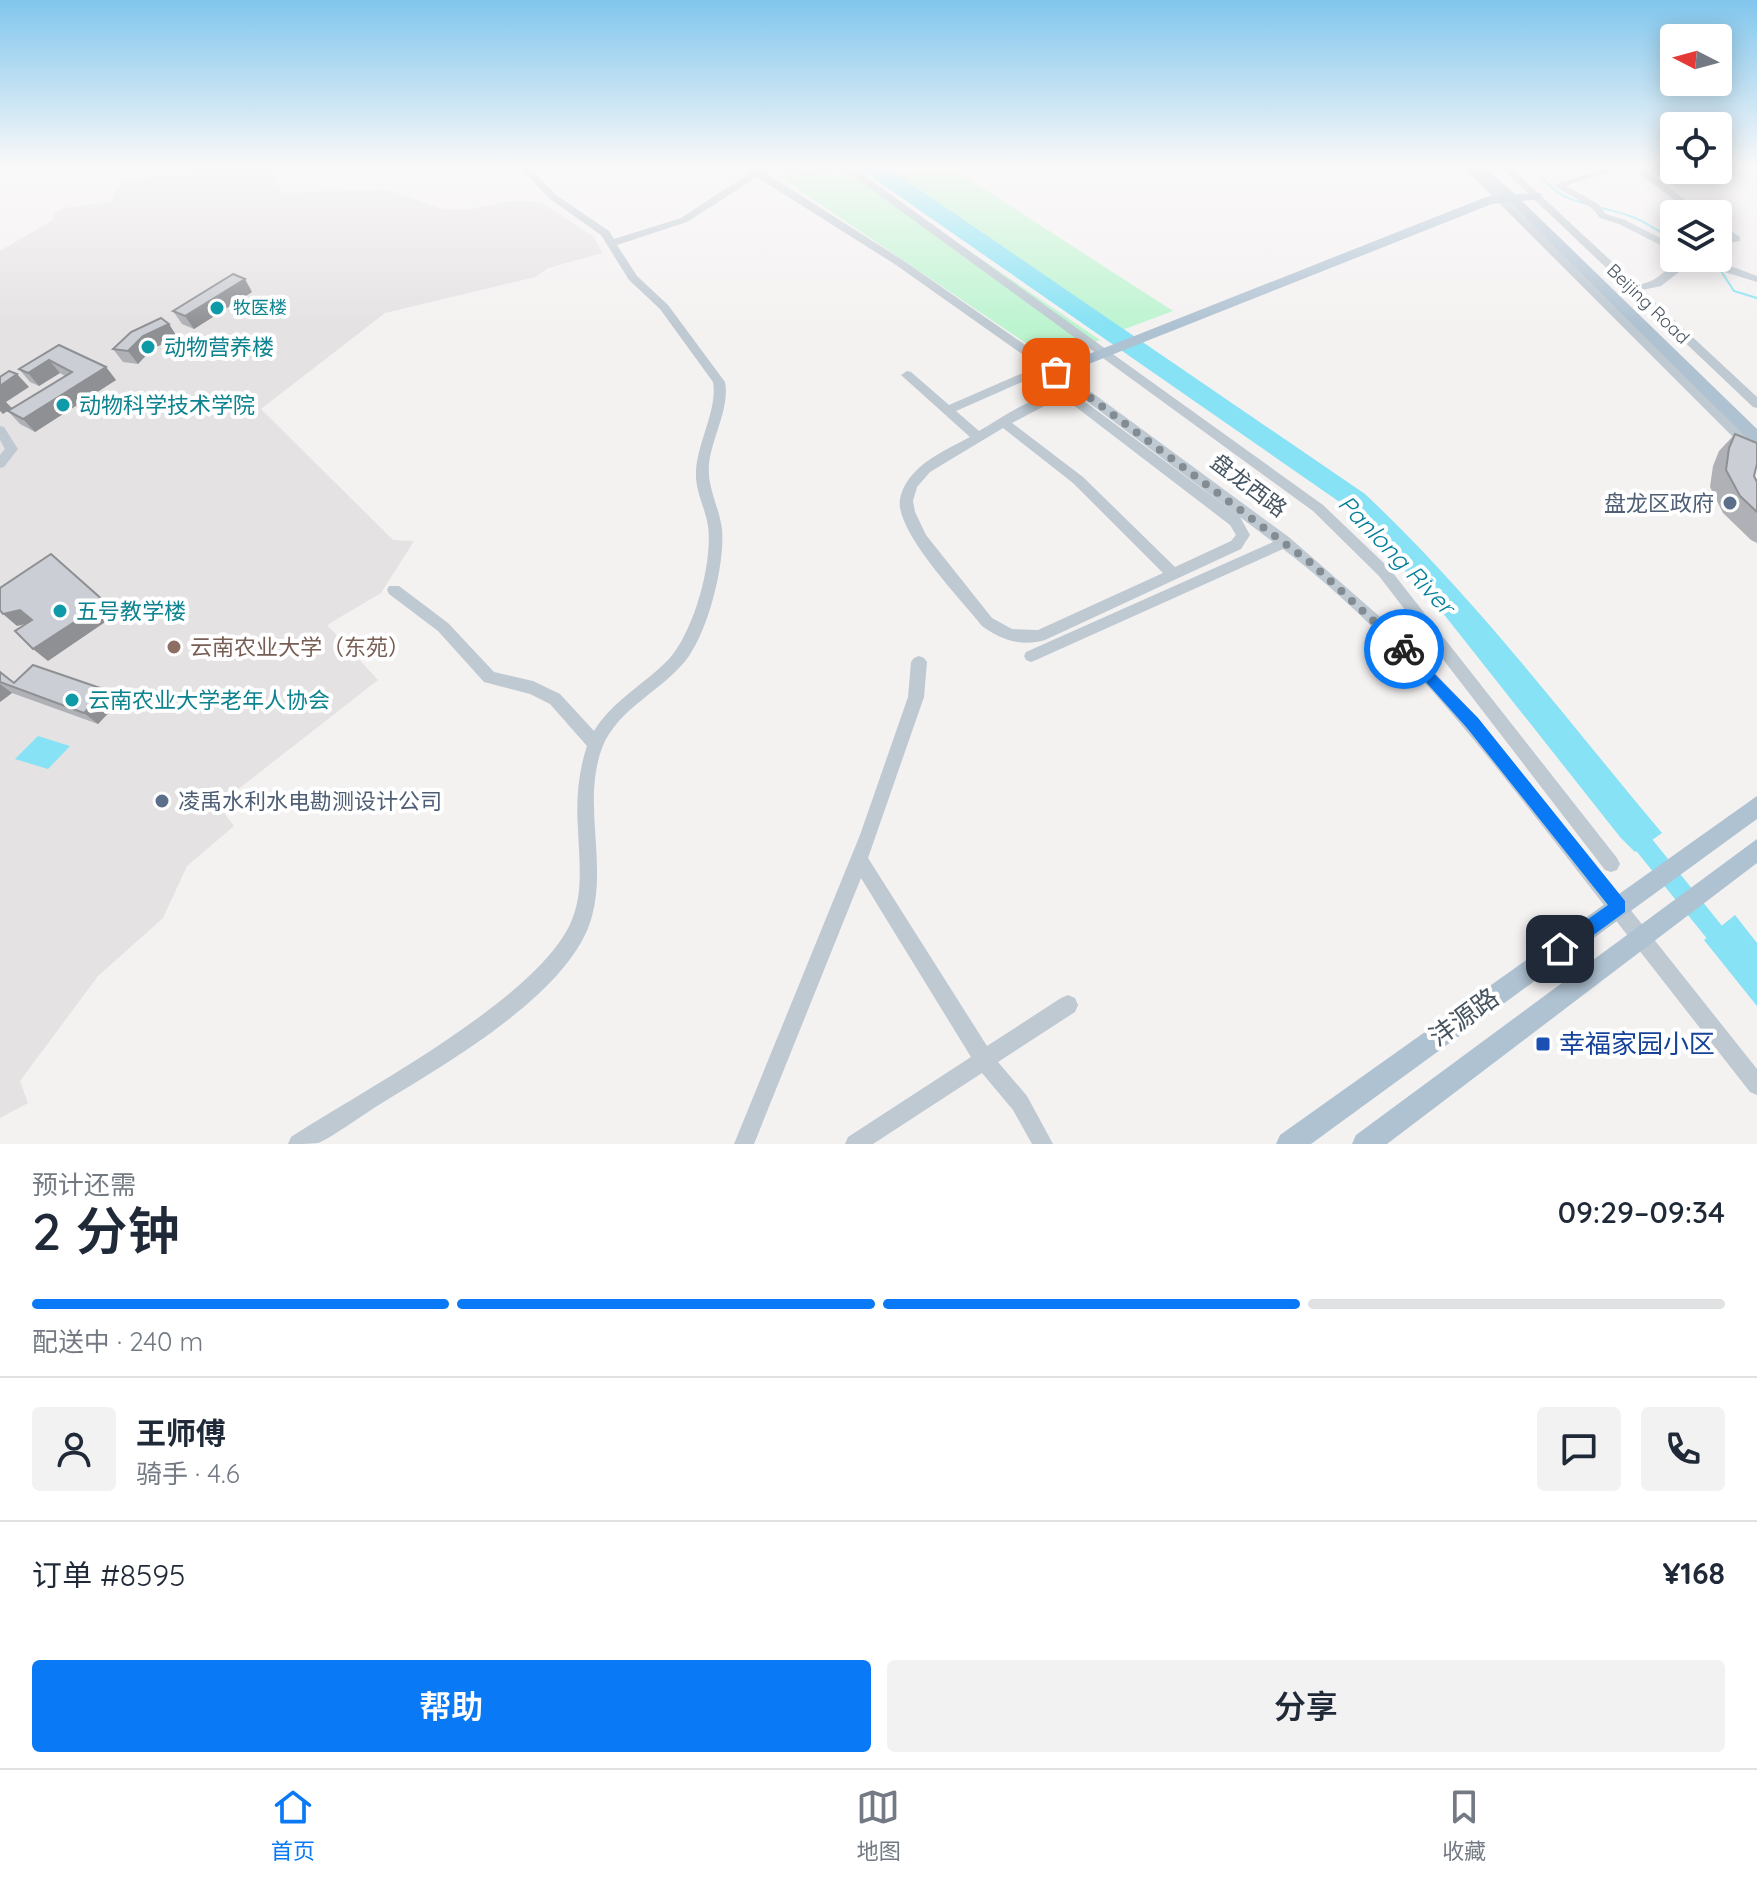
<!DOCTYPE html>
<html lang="zh">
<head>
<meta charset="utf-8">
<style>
	:root { --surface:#fff; --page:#f2f2f3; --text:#1f2937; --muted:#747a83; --line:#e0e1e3; --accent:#0979f6 }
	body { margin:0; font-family:Quicksand,"Noto Sans SC",sans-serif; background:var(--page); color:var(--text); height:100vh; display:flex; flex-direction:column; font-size:30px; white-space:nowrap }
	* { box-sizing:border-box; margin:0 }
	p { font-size:26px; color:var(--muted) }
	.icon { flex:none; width:44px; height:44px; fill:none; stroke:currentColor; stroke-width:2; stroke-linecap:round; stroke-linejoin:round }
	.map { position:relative; height:1144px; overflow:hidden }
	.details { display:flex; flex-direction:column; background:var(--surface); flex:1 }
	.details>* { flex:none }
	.needle { width:52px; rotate:276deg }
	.controls { position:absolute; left:1660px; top:24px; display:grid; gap:16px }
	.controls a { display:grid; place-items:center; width:72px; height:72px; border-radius:8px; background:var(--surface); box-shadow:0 4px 20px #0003; font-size:40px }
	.pin { position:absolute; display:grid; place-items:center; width:68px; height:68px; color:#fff; margin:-34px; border-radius:16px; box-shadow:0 4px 12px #0006 }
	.courier { position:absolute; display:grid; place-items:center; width:80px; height:80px; margin:-40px; border:6px solid #0979f6; border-radius:50%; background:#fff; color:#222; box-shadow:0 2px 10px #0007 }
	.headline em { font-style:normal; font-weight:600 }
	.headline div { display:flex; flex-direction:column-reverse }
	.headline { display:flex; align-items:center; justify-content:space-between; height:136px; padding:0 32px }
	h1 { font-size:52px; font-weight:600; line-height:60px }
	.bar { display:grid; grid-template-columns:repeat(4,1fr); gap:12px 8px; align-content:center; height:96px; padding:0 32px }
	.bar i { height:10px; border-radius:6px; background:var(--line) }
	.bar .selected { background:var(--accent) }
	.bar p { grid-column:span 4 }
	.line { display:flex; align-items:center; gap:20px; padding:0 32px; border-top:2px solid var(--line) }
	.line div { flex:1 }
	.round { display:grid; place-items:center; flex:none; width:84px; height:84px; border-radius:8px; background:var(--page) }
	.cta { display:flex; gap:16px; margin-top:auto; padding:16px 32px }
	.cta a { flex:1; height:92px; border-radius:8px; background:var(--accent); color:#fff; font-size:32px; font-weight:600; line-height:92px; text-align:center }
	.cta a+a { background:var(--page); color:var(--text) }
	.dock { display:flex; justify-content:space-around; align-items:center; height:112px; border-top:2px solid var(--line); background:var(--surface); font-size:22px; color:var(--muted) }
	.dock a { display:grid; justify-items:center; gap:4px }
	.dock .selected { color:var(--accent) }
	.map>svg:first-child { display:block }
</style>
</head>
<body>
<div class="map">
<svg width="1757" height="1144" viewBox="0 0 1757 1144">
	<rect width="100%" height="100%" fill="#f4f1f1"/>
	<!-- education -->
	<path fill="#e5e2e3" d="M218 166H272L281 193 385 189 442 209 465 210 510 201 541 202 593 236 603 253 548 268 535 277 385 313 261 409 393 540 414 541 381 593 327 625 378 680 218 805 234 826 187 866 163 918 98 976 20 1081 28 1103 0 1118V251L53 220V214L64 208 110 202 122 181Z"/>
	<!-- green -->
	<g fill="#bdf4d0">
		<path d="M786 166H845L1100 340 1048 358 774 173Z"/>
		<path d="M880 166H948L1173 311 1122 330Z"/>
	</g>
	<!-- water -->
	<g fill="#86e2f4">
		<path d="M856 166H885L1365 494C1474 596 1566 719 1662 833L1635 852 1620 837 1431 598 1341 503Z"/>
		<path d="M38 736 70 746 48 769 15 759Z"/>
		<path d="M1735 915 1757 943V1006L1704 940Z"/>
	</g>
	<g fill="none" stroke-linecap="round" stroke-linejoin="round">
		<!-- stream -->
		<g stroke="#86e2f4" stroke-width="2">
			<path d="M1534 166C1560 210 1594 201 1635 218 1649 224 1660 233 1674 238"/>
			<path d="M1719 268 1734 291 1757 298"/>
		</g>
		<!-- river -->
		<path fill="#86e2f4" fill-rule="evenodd" d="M1632 821 1639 823 1735 942 1739 949 1735 956 1728 960 1721 956 1625 837 1622 830 1625 823Z"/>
		<!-- minor -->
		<g fill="#bec9d2" fill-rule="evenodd">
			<path d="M518 166H528L556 195 609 231 614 239 681 218 750 173 741 166H752L761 170 904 261 1060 369 1290 538 1387 623 1478 718 1757 1069V1095L1750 1092C1685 1009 1620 926 1555 842 1473 737 1390 630 1283 549L1036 660 1031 662 1026 660 1024 656 1026 652 1273 542 1047 371 956 411 979 431C1009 414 1045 384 1080 398L1240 517 1250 535 1241 549 1045 640C1022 647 1001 640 982 626 959 597 907 544 900 508 898 496 905 483 913 474 928 457 950 448 970 437L901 375 907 371 911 372 949 405 1039 366 896 265 757 177 687 222 617 245 637 276 668 305 725 382C730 408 712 437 709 464 707 488 719 506 722 529 725 564 709 627 689 656 665 690 618 707 602 748 582 802 607 861 592 916 572 994 440 1067 374 1108 360 1117 331 1138 318 1143 310 1144 296 1144 288 1144L291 1137C361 1091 550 993 574 914 583 888 579 857 578 829 576 800 578 773 587 746L550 704 530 694 484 682 438 631 389 594 387 590 389 586H399L448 623 494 672 533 681 560 694 594 731C613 700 645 684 669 659 694 631 713 563 708 526 705 507 695 491 696 472 697 443 718 409 713 382L660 309 629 280 601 235 550 199ZM1065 401 1072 404 1230 525 1236 535 1231 541 1175 567 1083 477 1012 423 1048 404ZM1003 428 1073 483 1163 573 1038 630 1012 629 992 618 926 535 915 512 913 501 917 487 930 472Z"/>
			<path d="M774 166H788L806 171 828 166H851L1323 505 1389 568 1617 858 1620 864 1617 870 1611 872 1605 870 1379 576 1313 511 842 168 806 177Z"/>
			<path d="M1462 166H1472L1757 446V458L1753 457Z"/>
			<path d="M1499 166H1509L1637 285C1663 280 1661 270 1681 260 1697 251 1740 270 1757 276V282L1692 262 1661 286 1642 290 1757 397V408L1753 407Z"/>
			<path d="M1613 166H1627L1566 186 1598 204 1606 214 1625 220 1674 245V252L1619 224 1600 218 1592 208 1553 185Z"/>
			<path d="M1629 166H1640L1704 214H1693Z"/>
			<path d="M1718 222 1740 237V241L1718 245V239L1728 237 1718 230Z"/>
			<path d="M0 426 4 427 18 449 4 467 0 468V455L5 449 0 440Z"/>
			<path d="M919 656 924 658 927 662 924 697 868 858 987 1046 1061 998 1068 995 1075 998 1078 1005 1075 1012 998 1062 1027 1096 1053 1144H1032L1013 1110 982 1073 873 1144H845L848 1137 971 1057 861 878 754 1144H734L860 835 908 697 911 662 914 658Z"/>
		</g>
		<!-- major -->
		<g fill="#afc2d2" fill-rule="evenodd">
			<path d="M760 166H775L762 175H754V169Z"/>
			<path d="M1470 166H1483L1515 194 1541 193V199L1522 201 1757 429V444L1751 442 1509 202 1492 204 1061 375 1056 377 1049 372 1051 369 1486 197 1501 195Z"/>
			<path d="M1757 796V819L1311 1144H1276L1280 1135Z"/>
			<path d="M1757 839V863L1387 1144H1352L1356 1135Z"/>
		</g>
	</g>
	<!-- wall -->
	<g fill="#afb1b6">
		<path d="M252 292 194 329 182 324 173 311Z"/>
		<path d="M169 324 177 337 152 349 138 364 123 362 113 349Z"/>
		<path d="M59 345 106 367 116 380 35 432 20 424 8 411 65 376 60 373 39 386 30 382 19 369Z"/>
		<path d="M1735 434 1757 482V543L1751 540 1723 513 1710 487 1713 466 1719 451Z"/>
		<path d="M0 671 14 683 119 702 98 724 12 693 0 702Z"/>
	</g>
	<!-- shaded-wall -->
	<g fill="#8e9094">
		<path d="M245 279 252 292 194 329 185 316Z"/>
		<path d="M169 324 177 337 152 349 138 364 128 351 143 336Z"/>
		<path d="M49 360 60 373 39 386 28 373Z"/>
		<path d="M106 367 116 380 35 432 23 419Z"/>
		<path d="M17 374 29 387 6 402 12 408 3 414 0 411V386Z"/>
		<path d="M105 602 117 614 48 661 33 649Z"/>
		<path d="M20 610 34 622 17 626 3 614Z"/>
		<path d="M0 684 12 693 0 702Z"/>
		<path d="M106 690 119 702 98 724 84 713Z"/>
	</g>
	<!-- building -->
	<g fill="#cbced4" stroke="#8e9094" stroke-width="2">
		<path d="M233 274 245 279 185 316 173 311Z"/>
		<path d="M161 318 169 324 143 336 128 351 113 349 131 332Z"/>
		<path d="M59 345 106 367 23 419 8 411 72 372 49 360 28 373 19 369Z"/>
		<path d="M9 371 17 374 0 386V377Z"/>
		<path d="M1735 434 1757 443V464L1754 476 1757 482V512L1740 496 1726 470 1729 448Z"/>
		<path d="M51 554 105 602 33 649 15 631 32 620 20 610 3 614 0 610V588Z"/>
		<path d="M33 665 106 690 84 713 0 682V672L14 683Z"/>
	</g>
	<!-- sky -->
	<linearGradient id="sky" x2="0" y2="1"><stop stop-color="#81c6ed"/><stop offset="0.51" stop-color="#faf9f9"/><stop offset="1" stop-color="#faf9f9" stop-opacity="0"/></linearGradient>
	<rect width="1757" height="326" fill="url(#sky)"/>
	<!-- route -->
	<path fill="#0979f6" d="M1404 643 1478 718 1625 901V912L1566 955H1554V943L1608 905 1467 728 1400 653V645Z"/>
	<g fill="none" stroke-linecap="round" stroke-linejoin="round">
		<!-- done -->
		<path stroke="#848c93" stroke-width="8" stroke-dasharray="0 14.4" d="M1056 372 1311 563 1404 649"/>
	</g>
	<!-- markers -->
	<g fill="#0f9aa8" stroke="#fff" stroke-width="3">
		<circle cx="217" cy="308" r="8"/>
		<circle cx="148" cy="347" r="8"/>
		<circle cx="63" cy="405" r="8"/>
		<circle cx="60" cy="611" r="8"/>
		<circle cx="72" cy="700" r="8"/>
	</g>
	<g fill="#5c6f8a" stroke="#fff" stroke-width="3">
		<circle cx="1730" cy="503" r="8"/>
		<circle cx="162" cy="801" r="8"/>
	</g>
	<circle fill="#8d6e63" stroke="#fff" stroke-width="3" cx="174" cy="647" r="8"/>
	<rect fill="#1a4fb4" stroke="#fff" stroke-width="3" x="1535" y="1036" width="16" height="16" rx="4"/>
	<g text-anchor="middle" stroke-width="8" stroke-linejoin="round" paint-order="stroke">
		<!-- far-street labels -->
		<g font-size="18" fill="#475561" stroke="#fff">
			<text transform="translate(1648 304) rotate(44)" y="6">Beijing Road</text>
		</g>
		<!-- far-culture labels -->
		<g font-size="18" fill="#0d838f" stroke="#fff" text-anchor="start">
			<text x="233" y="314">牧医楼</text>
		</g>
		<!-- culture labels -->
		<g font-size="22" fill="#0d838f" stroke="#fff" text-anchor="start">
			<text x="164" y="355">动物营养楼</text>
			<text x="79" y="413">动物科学技术学院</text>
			<text x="76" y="619">五号教学楼</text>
			<text x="88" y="708">云南农业大学老年人协会</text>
		</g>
		<!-- street labels -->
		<g font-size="22" fill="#475561" stroke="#fff">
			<text transform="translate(1249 485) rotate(37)" y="8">盘龙西路</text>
		</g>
		<!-- service labels -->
		<g font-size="22" fill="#4e5e75" stroke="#fff" text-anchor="end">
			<text x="1714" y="511">盘龙区政府</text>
			<text x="178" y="809" text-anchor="start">凌禹水利水电勘测设计公司</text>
		</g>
		<!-- education labels -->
		<g font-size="22" fill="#785e54" stroke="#fff" text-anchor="start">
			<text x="190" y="655">云南农业大学（东苑）</text>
		</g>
		<!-- water labels -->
		<g font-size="24" font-style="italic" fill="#037f99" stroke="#fff">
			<text transform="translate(1396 555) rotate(46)" y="8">Panlong River</text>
		</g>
		<!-- near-street labels -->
		<g font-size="26" fill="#475561" stroke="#fff">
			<text transform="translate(1464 1017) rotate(-36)" y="9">沣源路</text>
		</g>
		<!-- near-transit labels -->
		<g font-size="26" fill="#164399" stroke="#fff" text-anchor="start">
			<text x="1559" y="1053">幸福家园小区</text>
		</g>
	</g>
</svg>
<div class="controls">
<a><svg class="needle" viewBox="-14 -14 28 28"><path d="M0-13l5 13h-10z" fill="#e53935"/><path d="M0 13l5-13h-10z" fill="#747a83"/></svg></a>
<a><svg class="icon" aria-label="locate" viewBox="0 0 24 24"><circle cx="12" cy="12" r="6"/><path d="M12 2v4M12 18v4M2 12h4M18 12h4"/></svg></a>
<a><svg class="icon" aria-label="layers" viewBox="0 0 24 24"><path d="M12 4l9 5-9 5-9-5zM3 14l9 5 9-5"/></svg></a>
</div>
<div class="pin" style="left:1056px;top:372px;background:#ea580c"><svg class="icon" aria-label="bag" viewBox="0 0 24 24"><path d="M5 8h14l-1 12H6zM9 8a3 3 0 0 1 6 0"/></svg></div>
<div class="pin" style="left:1560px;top:949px;background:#1f2937"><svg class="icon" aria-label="home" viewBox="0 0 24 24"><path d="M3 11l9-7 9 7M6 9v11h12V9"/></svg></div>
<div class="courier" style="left:1404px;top:649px"><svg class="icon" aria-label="bike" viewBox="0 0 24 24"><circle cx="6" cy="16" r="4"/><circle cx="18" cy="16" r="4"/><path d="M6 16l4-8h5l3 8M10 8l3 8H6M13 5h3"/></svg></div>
</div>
<section class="details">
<div class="headline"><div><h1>2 分钟</h1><p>预计还需</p></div><em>09:29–09:34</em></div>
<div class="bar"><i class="selected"></i><i class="selected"></i><i class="selected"></i><i></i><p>配送中 · 240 m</p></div>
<div class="line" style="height:144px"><a class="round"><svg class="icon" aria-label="person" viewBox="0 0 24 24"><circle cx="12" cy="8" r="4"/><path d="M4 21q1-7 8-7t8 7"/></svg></a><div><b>王师傅</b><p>骑手 · 4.6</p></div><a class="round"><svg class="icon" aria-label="chat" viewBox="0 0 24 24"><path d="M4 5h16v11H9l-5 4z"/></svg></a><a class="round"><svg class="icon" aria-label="phone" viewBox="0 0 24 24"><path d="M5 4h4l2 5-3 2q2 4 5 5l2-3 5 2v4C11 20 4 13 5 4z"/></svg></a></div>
<div class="line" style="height:104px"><div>订单 #8595</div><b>¥168</b></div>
<div class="cta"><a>帮助</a><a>分享</a></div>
</section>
<nav class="dock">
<a class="selected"><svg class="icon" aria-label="home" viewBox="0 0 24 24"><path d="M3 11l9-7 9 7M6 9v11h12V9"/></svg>首页</a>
<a><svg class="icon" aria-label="map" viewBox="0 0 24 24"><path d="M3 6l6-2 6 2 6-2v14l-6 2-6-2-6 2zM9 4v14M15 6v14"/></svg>地图</a>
<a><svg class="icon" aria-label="saved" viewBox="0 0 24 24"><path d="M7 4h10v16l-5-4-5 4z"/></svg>收藏</a>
</nav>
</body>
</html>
